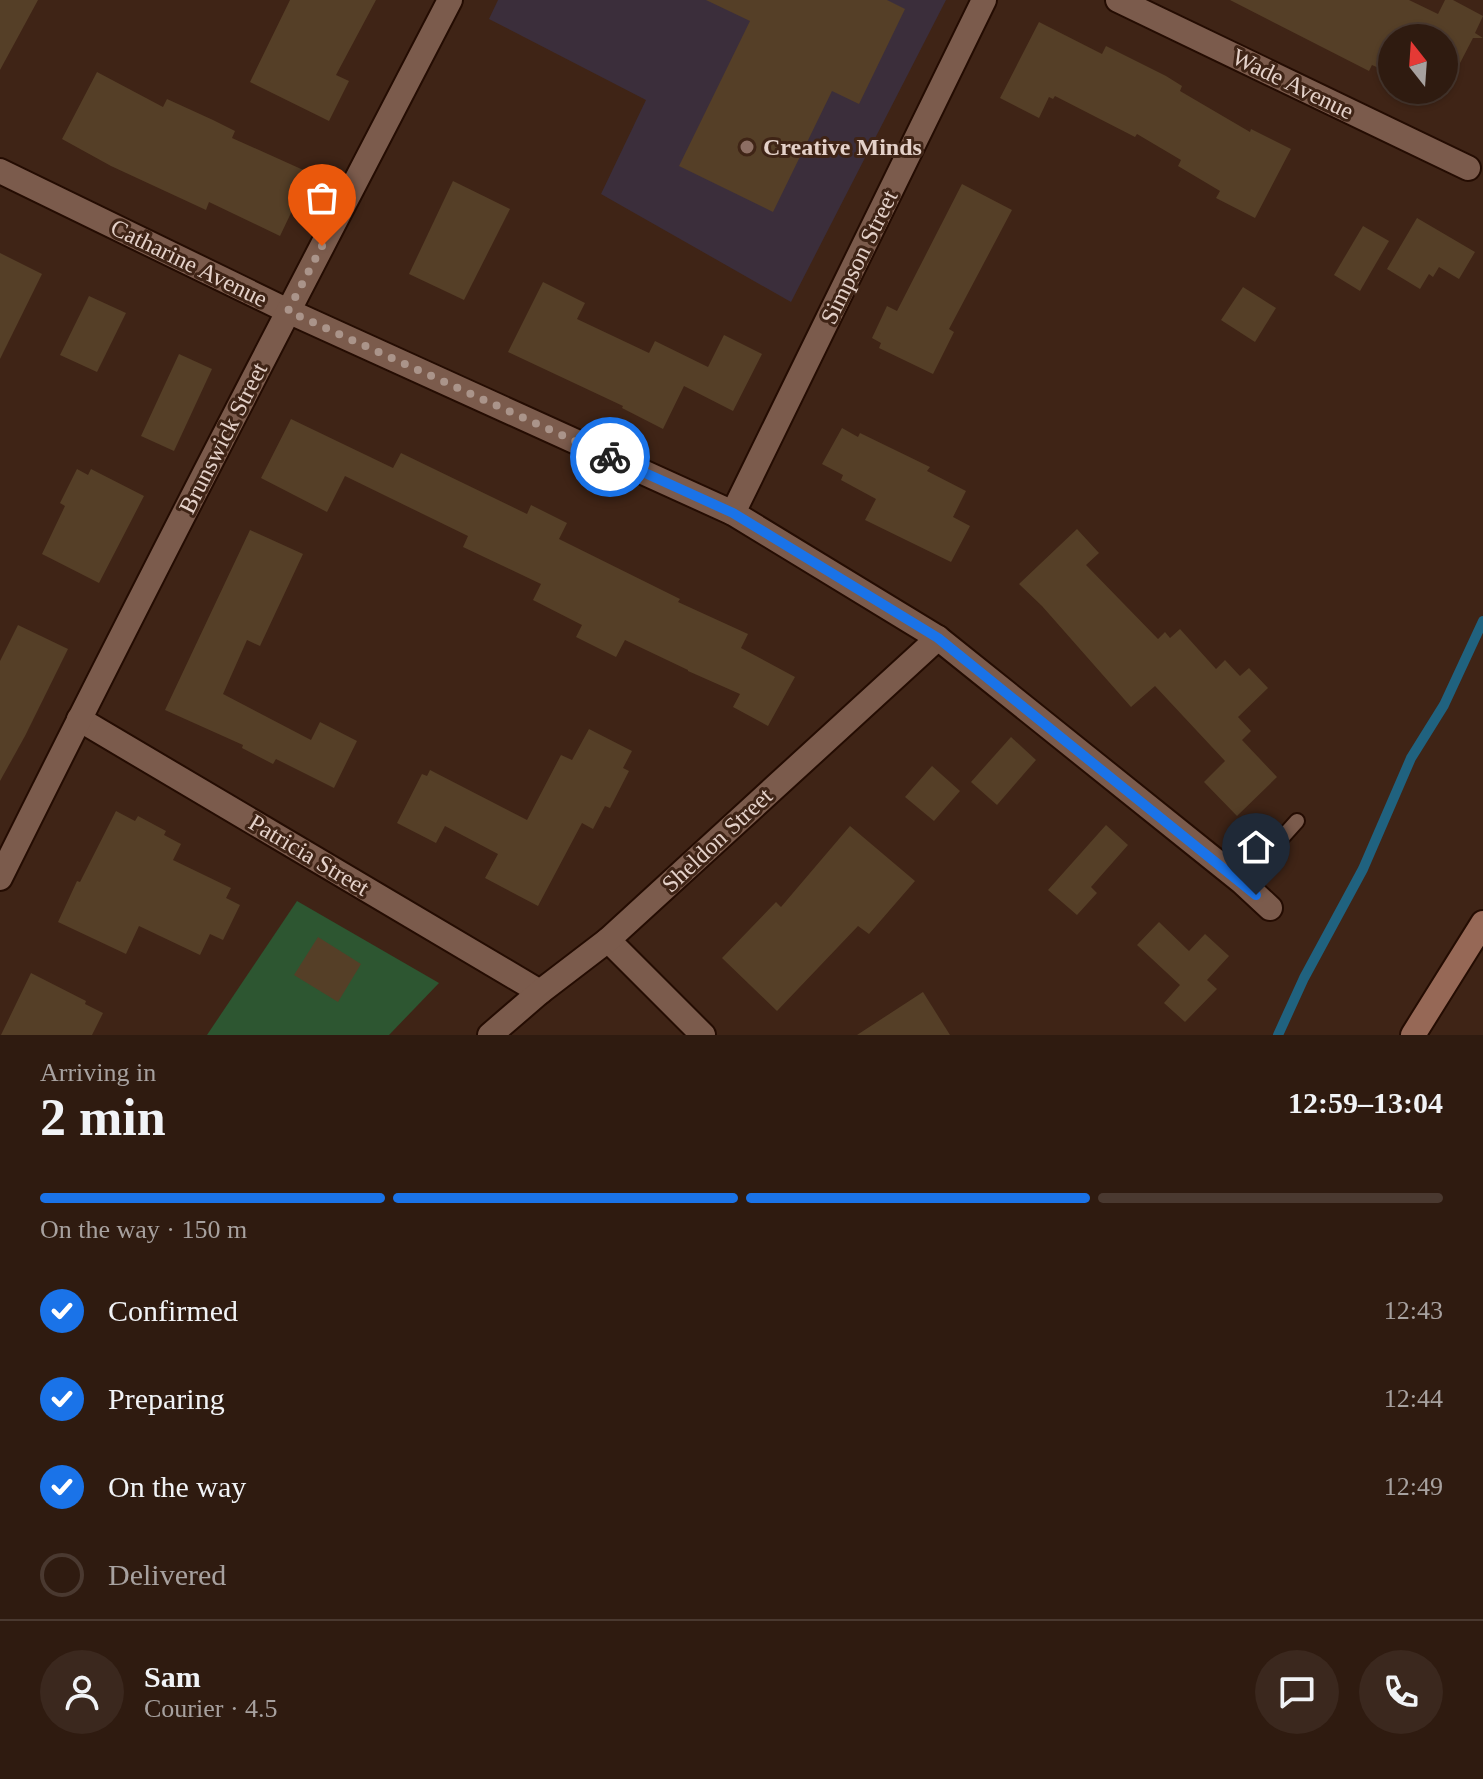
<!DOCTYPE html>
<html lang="en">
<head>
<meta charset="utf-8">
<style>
	:root { --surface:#2f1b10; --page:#3b281e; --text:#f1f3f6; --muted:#a7a19f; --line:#4a3930; --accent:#1a73e8 }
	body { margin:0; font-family:"Times New Roman",serif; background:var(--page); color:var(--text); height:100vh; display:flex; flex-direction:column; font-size:30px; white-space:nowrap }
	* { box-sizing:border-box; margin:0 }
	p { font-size:26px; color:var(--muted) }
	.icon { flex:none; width:44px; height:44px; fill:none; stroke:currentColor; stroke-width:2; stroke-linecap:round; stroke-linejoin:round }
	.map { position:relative; height:1035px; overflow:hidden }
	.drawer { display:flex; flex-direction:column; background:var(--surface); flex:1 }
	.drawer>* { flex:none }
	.needle { width:52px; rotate:343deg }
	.tools { position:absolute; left:1378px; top:24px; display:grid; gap:16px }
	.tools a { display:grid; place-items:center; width:80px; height:80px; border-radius:50%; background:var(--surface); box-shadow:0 2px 6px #0004,0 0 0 2px var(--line); font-size:40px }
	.pin { position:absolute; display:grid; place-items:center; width:68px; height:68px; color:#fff; margin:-82px -34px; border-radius:50% 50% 50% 0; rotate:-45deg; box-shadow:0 0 8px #0007 }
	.pin .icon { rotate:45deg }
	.courier { position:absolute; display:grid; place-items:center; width:80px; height:80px; margin:-40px; border:6px solid #1a73e8; border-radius:50%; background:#fff; color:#222; box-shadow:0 2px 10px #0007 }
	.head em { font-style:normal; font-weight:700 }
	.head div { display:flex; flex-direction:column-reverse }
	.head { display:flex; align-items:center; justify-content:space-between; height:136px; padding:0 40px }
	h1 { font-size:52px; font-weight:700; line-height:60px }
	.bar { display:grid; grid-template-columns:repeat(4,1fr); gap:12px 8px; align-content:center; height:96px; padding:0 40px }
	.bar i { height:10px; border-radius:6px; background:var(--line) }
	.bar .selected { background:var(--accent) }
	.bar p { grid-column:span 4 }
	.line { display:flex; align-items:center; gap:20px; padding:0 40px; border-top:2px solid var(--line) }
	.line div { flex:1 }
	.round { display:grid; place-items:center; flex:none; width:84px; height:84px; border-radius:42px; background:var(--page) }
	ol { padding:0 40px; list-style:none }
	li { display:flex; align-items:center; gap:24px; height:88px }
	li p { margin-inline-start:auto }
	li .icon { padding:8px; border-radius:50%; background:var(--accent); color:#fff; stroke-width:4 }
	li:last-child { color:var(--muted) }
	li i { width:44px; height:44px; border:4px solid var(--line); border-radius:50% }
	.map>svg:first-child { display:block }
</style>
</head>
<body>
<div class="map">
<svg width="1483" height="1035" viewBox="0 0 1483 1035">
	<rect width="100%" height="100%" fill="#3f2416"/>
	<!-- education -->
	<path fill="#3b2e3b" d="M498 0H946L791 302 601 194 646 100 489 19Z"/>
	<!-- green -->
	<path fill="#2d5631" d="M297 901 439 983 389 1035H207Z"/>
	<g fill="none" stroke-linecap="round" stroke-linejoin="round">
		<!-- stream -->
		<path stroke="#20627f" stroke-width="10" d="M1278 1035 1304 978 1363 869 1411 758 1444 705 1483 621"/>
	</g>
	<!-- building -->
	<g fill="#553f27">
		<path d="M0 0H38L0 70Z"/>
		<path d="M290 0H376L336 75 349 81 329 121 250 82Z"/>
		<path d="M706 0H887L905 9 859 104 832 91 773 212 679 166 750 21Z"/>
		<path d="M1230 0H1409L1438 14 1445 0H1453L1483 16 1475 33 1483 38H1473L1444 94V38H1392V47L1381 69 1372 65 1369 71Z"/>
		<path d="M1039 22 1102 54 1106 46 1166 76 1182 86 1180 91 1250 132 1251 129 1291 149 1255 218 1216 198 1220 191 1178 166 1181 160 1137 134 1135 137 1055 96 1053 99 1049 97 1039 118 1000 98Z"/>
		<path d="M97 72 163 107 167 99 213 120 235 131 232 138 310 173 280 236 209 202 206 210 111 166 62 139Z"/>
		<path d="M453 181 510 209 464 300 409 274Z"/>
		<path d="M962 184 1012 210 949 329 954 332 933 374 879 348 881 343 872 338 887 306 897 311Z"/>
		<path d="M1417 218 1475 252 1459 279 1439 267 1433 277 1429 274 1420 289 1387 269Z"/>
		<path d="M1363 226 1389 241 1360 291 1334 275Z"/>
		<path d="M0 253 42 274 0 359Z"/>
		<path d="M543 282 585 303 577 319 649 353 655 341 708 367 724 335 762 354 733 411 684 386 663 429 622 408 623 406 508 352Z"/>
		<path d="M1243 287 1276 308 1255 342 1221 320Z"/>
		<path d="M89 296 126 313 97 372 60 355Z"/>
		<path d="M179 354 212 369 174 451 141 436Z"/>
		<path d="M291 419 393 468 401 453 527 514 531 505 567 523 559 539 680 599 678 602 748 634 741 648 795 677 768 726 733 707 740 694 688 671V670L625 640 616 657 576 637 582 625 533 600 541 584 463 547 468 536 345 476 327 512 261 478Z"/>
		<path d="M842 428 858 437 860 433 930 467 927 471 966 491 953 517 970 526 951 562 865 520 876 499 841 480 843 475 822 464Z"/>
		<path d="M77 469 88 475 91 469 144 496 99 583 42 554 65 506 60 503Z"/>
		<path d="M1077 529 1099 553 1086 565 1158 639 1165 632 1170 638 1180 629 1216 669 1225 660 1240 676 1249 668 1268 688 1238 717 1251 731 1242 740 1277 777 1237 816 1204 782 1225 761 1155 686 1131 707 1042 606 1019 584Z"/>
		<path d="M250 530 303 554 260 646 247 640 223 694 311 740 320 722 357 741 334 788 276 759 273 764 242 748 243 745 165 710Z"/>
		<path d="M18 625 68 649 25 736 0 781V661Z"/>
		<path d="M589 729 632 751 623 768 629 771 610 808 605 806 593 829 582 823 538 906 485 878 498 854 445 826 436 843 397 823 422 774 427 776 430 770 527 820 561 755 572 760Z"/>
		<path d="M1011 737 1036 760 997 805 971 782Z"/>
		<path d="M932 766 960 791 934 821 905 797Z"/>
		<path d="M116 811 135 821 138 816 166 831 164 835 181 844 173 860 231 888 226 898 240 905 223 940 210 934 200 955 139 926 126 954 58 922 77 881 80 882Z"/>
		<path d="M1106 825 1128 845 1091 887 1097 893 1077 915 1048 890Z"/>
		<path d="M850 826 915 881 869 934 858 926 777 1011 722 958 776 902 781 907Z"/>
		<path d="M1159 922 1189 951 1205 934 1229 956 1207 980 1217 989 1185 1022 1164 1003 1180 985 1137 945Z"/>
		<path d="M318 937 361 964 338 1002 294 975Z"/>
		<path d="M31 973 86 1001 85 1004 103 1013 92 1035H1Z"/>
		<path d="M923 992 950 1035H857Z"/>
	</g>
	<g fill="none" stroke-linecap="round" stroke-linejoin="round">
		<defs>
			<path id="lane" d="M1242 882 1297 821"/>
			<g id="street">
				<path d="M1118 0 1468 168"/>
				<path d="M0 171 288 311 733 513 938 638 1242 882 1270 908"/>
				<path d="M733 513 984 0"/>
				<path d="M79 719 540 992"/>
				<path d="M0 878C146 584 298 292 450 0"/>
				<path d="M608 940 703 1035"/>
				<path d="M490 1035 540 992 608 940 938 638"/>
			</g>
			<path id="secondary" d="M1413 1035 1483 923"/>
		</defs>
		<!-- lane casing -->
		<use href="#lane" stroke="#240c02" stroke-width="18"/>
		<!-- street casing -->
		<use href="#street" stroke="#240c02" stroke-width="28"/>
		<!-- secondary casing -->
		<use href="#secondary" stroke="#240c02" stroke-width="28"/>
		<!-- lane -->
		<use href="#lane" stroke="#7b5b4c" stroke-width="14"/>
		<!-- street -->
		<use href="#street" stroke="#7b5b4c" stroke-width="24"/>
		<!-- secondary -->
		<use href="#secondary" stroke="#966856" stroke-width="24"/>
	</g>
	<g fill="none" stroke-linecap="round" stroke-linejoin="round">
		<!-- done -->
		<path stroke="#aa948a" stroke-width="8" stroke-dasharray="0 14.4" d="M322 246 288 311 610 457"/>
		<!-- route -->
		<path stroke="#1a73e8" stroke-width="10" d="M610 457 733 513 938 638 1256 895"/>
	</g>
	<!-- markers -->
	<circle fill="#8d6e63" stroke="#3f2416" stroke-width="3" cx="747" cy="147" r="8"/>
	<g text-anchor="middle" stroke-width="6" stroke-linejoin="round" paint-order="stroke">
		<!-- street labels -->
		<g font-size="24" fill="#e4d1c9" stroke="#3f2416">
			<text transform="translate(1293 84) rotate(26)" y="8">Wade Avenue</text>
			<text transform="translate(859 257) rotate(-64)" y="8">Simpson Street</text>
			<text transform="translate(189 263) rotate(26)" y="8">Catharine Avenue</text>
			<text transform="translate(223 438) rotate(-63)" y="8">Brunswick Street</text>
			<text transform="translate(717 840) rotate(-43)" y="8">Sheldon Street</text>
			<text transform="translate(309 855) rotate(31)" y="8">Patricia Street</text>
		</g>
		<!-- poi labels -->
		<g font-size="24" font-weight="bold" fill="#e4d1c9" stroke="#3f2416" text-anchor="start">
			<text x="763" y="155">Creative Minds</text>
		</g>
	</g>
</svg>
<div class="tools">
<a><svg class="needle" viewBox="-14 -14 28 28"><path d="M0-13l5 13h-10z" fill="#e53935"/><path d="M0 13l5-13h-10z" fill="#a7a19f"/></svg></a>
</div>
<div class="pin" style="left:322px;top:246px;background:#ea580c"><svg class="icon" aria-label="bag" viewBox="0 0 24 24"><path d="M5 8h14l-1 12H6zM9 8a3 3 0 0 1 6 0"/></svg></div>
<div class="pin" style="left:1256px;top:895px;background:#1f2937"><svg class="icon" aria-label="home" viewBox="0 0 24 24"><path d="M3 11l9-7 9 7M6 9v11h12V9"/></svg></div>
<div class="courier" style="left:610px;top:457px"><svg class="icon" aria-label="bike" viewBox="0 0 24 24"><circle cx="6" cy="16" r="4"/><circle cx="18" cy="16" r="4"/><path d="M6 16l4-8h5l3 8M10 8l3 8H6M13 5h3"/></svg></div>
</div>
<section class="drawer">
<div class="head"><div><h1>2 min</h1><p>Arriving in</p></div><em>12:59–13:04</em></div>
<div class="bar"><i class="selected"></i><i class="selected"></i><i class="selected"></i><i></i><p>On the way · 150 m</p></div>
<ol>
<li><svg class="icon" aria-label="check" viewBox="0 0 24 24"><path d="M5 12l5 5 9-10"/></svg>Confirmed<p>12:43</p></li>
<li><svg class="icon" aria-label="check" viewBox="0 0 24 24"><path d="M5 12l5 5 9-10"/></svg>Preparing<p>12:44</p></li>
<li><svg class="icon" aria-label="check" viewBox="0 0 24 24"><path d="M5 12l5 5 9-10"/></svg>On the way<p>12:49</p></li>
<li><i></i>Delivered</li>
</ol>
<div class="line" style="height:144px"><a class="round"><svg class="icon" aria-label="person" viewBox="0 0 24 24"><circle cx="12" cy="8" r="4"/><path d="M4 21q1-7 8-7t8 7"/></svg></a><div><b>Sam</b><p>Courier · 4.5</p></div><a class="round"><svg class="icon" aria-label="chat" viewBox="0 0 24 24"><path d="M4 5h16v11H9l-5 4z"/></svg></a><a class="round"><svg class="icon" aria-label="phone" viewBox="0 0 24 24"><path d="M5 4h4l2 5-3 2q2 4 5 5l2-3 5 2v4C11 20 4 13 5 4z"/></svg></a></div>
</section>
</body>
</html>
